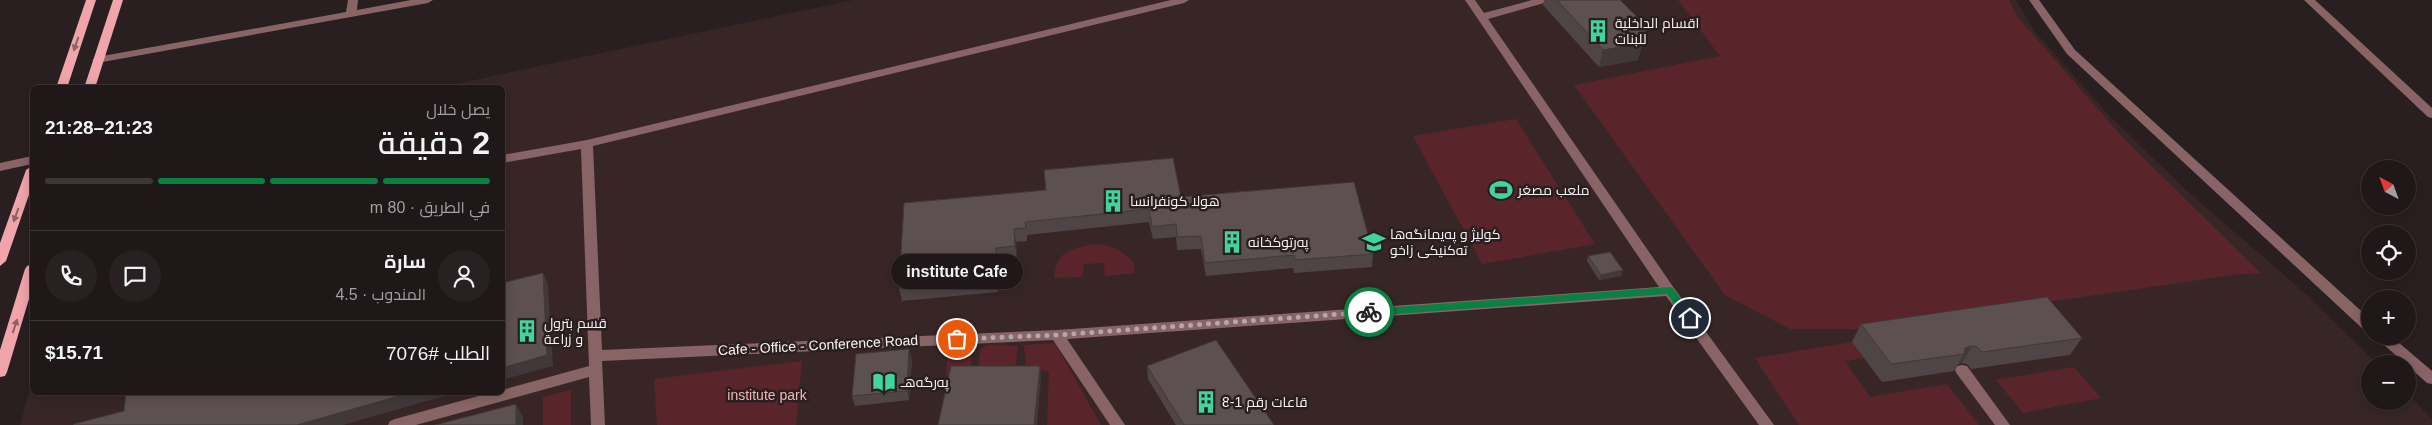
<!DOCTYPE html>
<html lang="ar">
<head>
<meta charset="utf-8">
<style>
	:root { --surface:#201718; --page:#282021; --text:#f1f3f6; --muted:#a29fa2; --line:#3d3637; --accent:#0b8043 }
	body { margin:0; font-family:Helvetica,Cairo,sans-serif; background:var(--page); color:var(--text); direction:rtl; height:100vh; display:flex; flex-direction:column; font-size:19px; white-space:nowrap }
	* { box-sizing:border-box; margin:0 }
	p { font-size:16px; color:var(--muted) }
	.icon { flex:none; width:28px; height:28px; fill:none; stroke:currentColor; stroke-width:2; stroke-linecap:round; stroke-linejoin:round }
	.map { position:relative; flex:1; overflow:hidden; direction:ltr }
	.side { position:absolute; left:30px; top:85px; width:475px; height:310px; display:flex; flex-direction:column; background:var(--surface); border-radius:8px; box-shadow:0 2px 12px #0003,0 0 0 1px var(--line); direction:rtl }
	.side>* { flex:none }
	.needle { width:32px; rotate:319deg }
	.tools { position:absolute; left:2361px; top:160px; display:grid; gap:10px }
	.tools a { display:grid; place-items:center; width:55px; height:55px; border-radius:50%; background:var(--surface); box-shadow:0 2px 12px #0003,0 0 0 1px var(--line); font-size:25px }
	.pin { position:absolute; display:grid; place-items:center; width:42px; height:42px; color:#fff; margin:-21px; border:2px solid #fff; border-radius:50%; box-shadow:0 1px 5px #0007 }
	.courier { position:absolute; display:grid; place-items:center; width:50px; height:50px; margin:-25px; border:4px solid #0b8043; border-radius:50%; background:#fff; color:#222; box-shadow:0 1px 6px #0007 }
	.bubble { position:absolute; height:35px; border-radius:18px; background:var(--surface); box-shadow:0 2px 12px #0003,0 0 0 1px var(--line); font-size:16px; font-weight:600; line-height:35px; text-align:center; direction:rtl }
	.headline em { font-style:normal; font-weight:600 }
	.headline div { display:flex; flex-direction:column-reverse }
	.headline { display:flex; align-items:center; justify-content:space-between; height:85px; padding:0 15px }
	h1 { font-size:32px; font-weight:600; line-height:38px }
	.bar { display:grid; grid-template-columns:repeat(4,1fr); gap:8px 5px; align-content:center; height:60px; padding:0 15px }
	.bar i { height:6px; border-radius:4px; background:var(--line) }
	.bar .selected { background:var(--accent) }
	.bar p { grid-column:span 4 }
	.line { display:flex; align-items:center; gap:12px; padding:0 15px; border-top:1px solid var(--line) }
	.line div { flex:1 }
	.round { display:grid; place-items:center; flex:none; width:52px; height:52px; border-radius:26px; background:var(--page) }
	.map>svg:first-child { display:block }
</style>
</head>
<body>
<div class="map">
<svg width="2432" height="425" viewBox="0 0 2432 425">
	<rect width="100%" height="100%" fill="#2a1f20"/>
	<!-- built -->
	<path fill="#382627" d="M853 0H2016L2035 32 2106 112 2186 190 2306 294 2377 364H2370V401H2408V394L2432 419V425H20L32 382V392H502V88L441 87Z"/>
	<!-- green -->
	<g fill="#59252b">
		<path d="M1678 0H2009L2019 19 2126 141 2261 273 2240 274 1862 329H1790L1725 295 1574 85 1720 56Z"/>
		<path d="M1516 119 1595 244 1482 264 1413 136Z"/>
		<path d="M1095 244C1113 245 1121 250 1133 262L1135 273 1105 276 1104 263 1084 264 1082 277 1054 278C1057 250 1070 249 1095 244Z"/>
		<path d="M1852 342 1864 358 1845 361 1870 397 1947 384 1979 425H1799L1755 358Z"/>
		<path d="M1055 343 1101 425H1047L1049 372 1026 368 1024 345Z"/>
		<path d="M987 345 1018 346 1015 372 978 371 980 350Z"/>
		<path d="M972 349 971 374 946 376 948 351Z"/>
		<path d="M802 361 796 425H657L654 379Z"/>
		<path d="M2074 367 2101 398 2023 413 1996 380Z"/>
		<path d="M571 390V425H543V397Z"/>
	</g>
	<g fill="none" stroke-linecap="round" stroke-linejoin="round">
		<!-- minor -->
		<g fill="#886466" fill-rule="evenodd">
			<path d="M348 0H358L357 10 411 0H433L428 3 97 63 92 60 97 57 346 12Z"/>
			<path d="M1171 0H1189L1184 3 593 146 602 350 1057 330 1659 287 1465 0H1475L1484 13 1532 0H1545L1544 3 1488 19 1674 288 1774 425H1759L1666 296 1067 339 1125 425H1110L1053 340 602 361 605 425H591L589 377 416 425H388L390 421 395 419 493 392H502V390L589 366 581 149 502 163V155L587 140Z"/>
			<path d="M2029 0H2039L2075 50 2370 319V332L2365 331 2067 54Z"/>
			<path d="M2304 0H2315L2432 108V118L2428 117Z"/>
			<path d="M32 156V164L0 171V163Z"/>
			<path d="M2374 336H2391L2432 371V384L2427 383Z"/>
			<path d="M1962 365 1967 366 2010 425H1995L1957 374 1955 370 1957 366Z"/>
		</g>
		<!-- major -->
		<g fill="#efa5aa" fill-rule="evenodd">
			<path d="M86 0H96L67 88H56Z"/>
			<path d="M113 0H123L95 88H84Z"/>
			<path d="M32 166V186L6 261 0 266V243L26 170Z"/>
			<path d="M32 264V289L7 372 5 376 0 377V350L25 269 27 266Z"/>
		</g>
	</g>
	<!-- wall -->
	<g fill="#504546">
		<path d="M1544 0H1620L1638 60 1599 67 1543 5Z"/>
		<path d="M1181 197 1373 254 1372 267 1294 273 1293 268 1206 276 1201 249 1177 250 1176 237 1153 239 1149 222 1027 235V241L1016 242 1017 259 998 261V292L902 301 899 288 904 203Z"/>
		<path d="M1588 256 1623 270 1621 276 1599 280 1587 261Z"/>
		<path d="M1861 324 2082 338 2070 355 1971 369 1967 364 1962 363 1958 364 1954 371 1882 382 1852 342Z"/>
		<path d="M912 359 909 400 855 406 852 396Z"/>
		<path d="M1147 366 1274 425H1176L1148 379Z"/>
	</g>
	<!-- shaded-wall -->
	<g fill="#413839">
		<path d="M1643 43 1638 60 1599 67 1603 50Z"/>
		<path d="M1014 229 1016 242 1017 259 1015 246Z"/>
		<path d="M996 248 998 261V292L996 279Z"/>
		<path d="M1623 270 1621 276 1599 280 1601 275Z"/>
		<path d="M543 273 548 284 553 366 502 380V368Z"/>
		<path d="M1972 346 1962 363 1958 364 1964 354 1965 348Z"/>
		<path d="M909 349 912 359 909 400 907 391Z"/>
		<path d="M1040 366 1041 379 1037 425H1034Z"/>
		<path d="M413 392H458L343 425H297Z"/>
		<path d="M516 404 523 417V425H516Z"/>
	</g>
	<!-- building -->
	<g fill="#5d5051" stroke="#413839">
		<path d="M1557 0H1620L1647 27 1643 43 1603 50Z"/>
		<path d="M1173 158 1181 197 1354 182 1373 254 1295 260 1294 255 1205 263 1201 236 1177 237 1176 224 1152 227 1149 209 1025 222 1026 228 1014 229 1015 246 996 248V279L899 288 904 203 1046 190 1044 170Z"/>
		<path d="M1610 252 1623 270 1601 275 1588 256Z"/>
		<path d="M543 273 547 355 502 368V283Z"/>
		<path d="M2047 297 2082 338 1982 352 1977 347 1972 346 1965 348 1964 354 1891 364 1861 324Z"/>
		<path d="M1216 340 1274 425H1184L1147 366Z"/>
		<path d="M909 349 907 391 852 396 856 354Z"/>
		<path d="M951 366H1040L1034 425H938Z"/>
		<path d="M126 392H413L297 425H73L74 424 124 411Z"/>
		<path d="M516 404V425H435Z"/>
	</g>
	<!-- one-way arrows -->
	<defs><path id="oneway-solid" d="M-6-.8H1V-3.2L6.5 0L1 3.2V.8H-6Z" transform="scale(1.25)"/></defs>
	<g fill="#8c6265">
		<use href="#oneway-solid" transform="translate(76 44) rotate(109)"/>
		<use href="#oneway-solid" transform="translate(16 215) rotate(110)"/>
		<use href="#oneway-solid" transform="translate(15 326) rotate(-72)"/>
	</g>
	<!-- route -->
	<path fill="#0b8043" d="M1670 287 1673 288 1693 316V321H1687L1667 294 1369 316 1365 312 1369 309Z"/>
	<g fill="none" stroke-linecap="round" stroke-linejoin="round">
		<!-- done -->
		<path stroke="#b1a8a9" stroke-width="5" stroke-dasharray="0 9" d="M957 339 1057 335 1369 312"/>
	</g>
	<!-- icons -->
	<defs>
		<symbol id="building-bare" viewBox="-9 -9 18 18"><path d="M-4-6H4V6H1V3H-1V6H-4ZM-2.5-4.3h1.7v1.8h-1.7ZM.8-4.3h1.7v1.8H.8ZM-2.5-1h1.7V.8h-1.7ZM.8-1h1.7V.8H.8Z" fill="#42d4a0" stroke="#2a1f20" stroke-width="2.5" paint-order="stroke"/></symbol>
		<symbol id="stadium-bare" viewBox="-9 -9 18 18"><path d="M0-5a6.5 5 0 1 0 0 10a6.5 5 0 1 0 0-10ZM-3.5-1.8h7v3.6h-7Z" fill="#42d4a0" stroke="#2a1f20" stroke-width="2.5" paint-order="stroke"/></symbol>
		<symbol id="university-bare" viewBox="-9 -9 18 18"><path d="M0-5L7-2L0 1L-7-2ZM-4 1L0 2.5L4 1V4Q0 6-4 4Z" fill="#42d4a0" stroke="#2a1f20" stroke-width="2.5" paint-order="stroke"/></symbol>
		<symbol id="library-bare" viewBox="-9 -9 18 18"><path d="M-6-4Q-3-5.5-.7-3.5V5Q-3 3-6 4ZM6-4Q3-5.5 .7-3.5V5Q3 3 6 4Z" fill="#42d4a0" stroke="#2a1f20" stroke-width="2.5" paint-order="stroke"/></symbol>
	</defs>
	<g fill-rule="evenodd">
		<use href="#building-bare" x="1582" y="15" width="32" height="32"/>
		<use href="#stadium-bare" x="1485" y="174" width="32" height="32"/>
		<use href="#building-bare" x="1097" y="185" width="32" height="32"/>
		<use href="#building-bare" x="1216" y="226" width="32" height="32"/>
		<use href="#university-bare" x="1358" y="226" width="32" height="32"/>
		<use href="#building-bare" x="511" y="315" width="32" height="32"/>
		<use href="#library-bare" x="868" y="366" width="32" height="32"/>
		<use href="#building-bare" x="1190" y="386" width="32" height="32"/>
	</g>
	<g text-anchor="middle" stroke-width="5" stroke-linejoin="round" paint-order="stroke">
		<!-- poi labels -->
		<g font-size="14" fill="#faf2f3" stroke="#2a1f20" text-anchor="start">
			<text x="1615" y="28">اقسام الداخلیة<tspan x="1615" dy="16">للبنات</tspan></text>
			<text x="1518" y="195">ملعب مصغر</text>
			<text x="1130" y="206">هولا كونفرانسا</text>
			<text x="1390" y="239">كوليژ و په‌يمانگه‌ها<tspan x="1390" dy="16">ته‌كنيكى زاخو</tspan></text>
			<text x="1248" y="247">په‌رتوكخانه‌</text>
			<text x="544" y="328">قسم بترول<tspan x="544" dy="16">و زراعة</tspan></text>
			<text x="901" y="387">په‌رگه‌هـ</text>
			<text x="1222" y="407">قاعات رقم 1-8</text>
		</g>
		<!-- street labels -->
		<g font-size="14" fill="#faf2f3" stroke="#2a1f20">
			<text transform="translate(818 345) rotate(-3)" y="5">Cafe - Office - Conference Road</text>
		</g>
		<!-- park labels -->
		<g font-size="14" fill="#f7b3b7" stroke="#2a1f20">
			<text x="767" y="400">institute park</text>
		</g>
	</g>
</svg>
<div class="tools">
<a><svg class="needle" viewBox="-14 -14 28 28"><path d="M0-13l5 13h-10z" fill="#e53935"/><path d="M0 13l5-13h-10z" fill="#a29fa2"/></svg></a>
<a><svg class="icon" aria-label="locate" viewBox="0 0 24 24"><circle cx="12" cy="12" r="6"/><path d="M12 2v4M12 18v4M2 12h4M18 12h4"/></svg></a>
<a>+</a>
<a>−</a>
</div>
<div class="pin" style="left:957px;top:339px;background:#ea580c"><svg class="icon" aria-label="bag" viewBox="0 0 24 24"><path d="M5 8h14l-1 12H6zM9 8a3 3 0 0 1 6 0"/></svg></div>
<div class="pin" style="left:1690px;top:318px;background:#1f2937"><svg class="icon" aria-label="home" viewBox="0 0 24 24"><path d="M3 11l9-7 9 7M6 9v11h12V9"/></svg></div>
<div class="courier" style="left:1369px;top:312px"><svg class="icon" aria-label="bike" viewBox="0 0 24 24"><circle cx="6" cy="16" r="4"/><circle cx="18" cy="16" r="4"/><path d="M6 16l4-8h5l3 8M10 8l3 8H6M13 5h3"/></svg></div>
<div class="bubble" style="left:891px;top:254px;width:132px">institute Cafe</div>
<section class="side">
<div class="headline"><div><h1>2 دقيقة</h1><p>يصل خلال</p></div><em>21:23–21:28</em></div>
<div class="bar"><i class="selected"></i><i class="selected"></i><i class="selected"></i><i></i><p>في الطريق · 80 m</p></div>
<div class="line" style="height:90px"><a class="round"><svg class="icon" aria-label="person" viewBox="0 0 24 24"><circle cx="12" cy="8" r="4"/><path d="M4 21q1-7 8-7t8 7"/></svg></a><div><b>سارة</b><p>المندوب · 4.5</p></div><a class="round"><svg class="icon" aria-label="chat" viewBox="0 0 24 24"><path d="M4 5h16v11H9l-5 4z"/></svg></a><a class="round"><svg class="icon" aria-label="phone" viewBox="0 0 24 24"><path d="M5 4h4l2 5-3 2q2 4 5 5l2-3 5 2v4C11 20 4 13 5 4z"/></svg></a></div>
<div class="line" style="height:65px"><div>الطلب #7076</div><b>$15.71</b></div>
</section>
</div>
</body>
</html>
